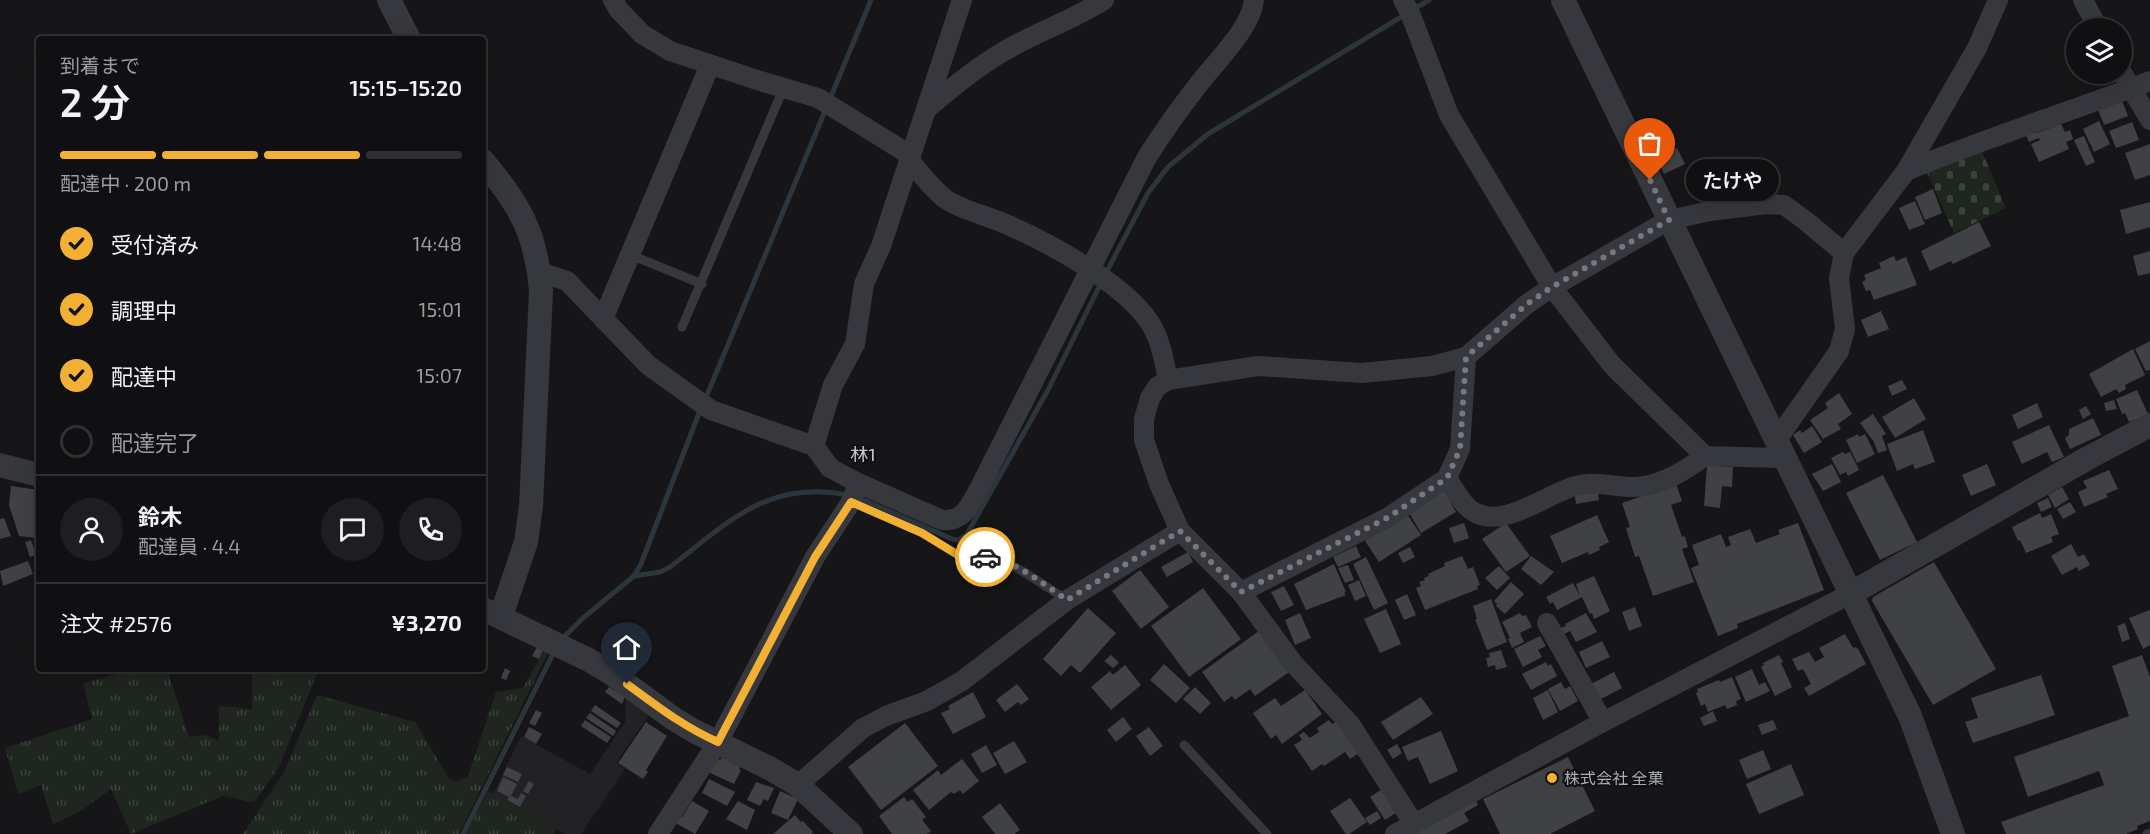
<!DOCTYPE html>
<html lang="ja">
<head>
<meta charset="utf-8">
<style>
	:root { --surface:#101012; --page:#1e1e20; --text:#f1f3f6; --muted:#9c9d9f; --line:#303032; --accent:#f2b134 }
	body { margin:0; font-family:"Exo 2","Noto Sans JP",sans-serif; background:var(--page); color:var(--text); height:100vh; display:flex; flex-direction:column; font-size:22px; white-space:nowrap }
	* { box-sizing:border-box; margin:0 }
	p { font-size:20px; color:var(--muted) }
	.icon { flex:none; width:33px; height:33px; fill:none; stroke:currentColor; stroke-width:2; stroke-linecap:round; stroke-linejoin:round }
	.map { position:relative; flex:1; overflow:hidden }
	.drawer { position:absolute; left:36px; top:36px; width:450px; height:636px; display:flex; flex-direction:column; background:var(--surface); border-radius:6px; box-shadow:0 6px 24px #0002,0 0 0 2px var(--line) }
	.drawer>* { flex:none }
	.buttons { position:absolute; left:2066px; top:18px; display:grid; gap:12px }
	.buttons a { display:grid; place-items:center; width:66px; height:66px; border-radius:50%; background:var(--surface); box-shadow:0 6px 24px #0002,0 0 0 2px var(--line); font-size:30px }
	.pin { position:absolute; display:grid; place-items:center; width:51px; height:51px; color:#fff; margin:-62px -26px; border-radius:50% 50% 50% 0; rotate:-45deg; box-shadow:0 0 6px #0007 }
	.pin .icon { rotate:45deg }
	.courier { position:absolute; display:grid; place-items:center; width:60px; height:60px; margin:-30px; border:4px solid #f2b134; border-radius:50%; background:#fff; color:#222; box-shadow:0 2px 8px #0007 }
	.bubble { position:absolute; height:42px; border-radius:21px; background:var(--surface); box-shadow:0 6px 24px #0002,0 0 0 2px var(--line); font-size:20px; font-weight:600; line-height:42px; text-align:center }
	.overview em { font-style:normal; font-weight:600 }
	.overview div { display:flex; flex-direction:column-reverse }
	.overview { display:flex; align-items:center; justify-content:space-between; height:102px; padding:0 24px }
	h1 { font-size:39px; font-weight:600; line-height:45px }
	.bar { display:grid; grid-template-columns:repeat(4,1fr); gap:9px 6px; align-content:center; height:72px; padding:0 24px }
	.bar i { height:8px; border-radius:4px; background:var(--line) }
	.bar .on { background:var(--accent) }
	.bar p { grid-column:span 4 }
	.line { display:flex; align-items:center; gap:15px; padding:0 24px; border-top:2px solid var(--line) }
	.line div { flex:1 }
	.round { display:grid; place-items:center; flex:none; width:63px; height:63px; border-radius:32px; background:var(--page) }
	ol { padding:0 24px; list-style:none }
	li { display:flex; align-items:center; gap:18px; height:66px }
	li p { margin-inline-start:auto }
	li .icon { padding:6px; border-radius:50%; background:var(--accent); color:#111; stroke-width:4 }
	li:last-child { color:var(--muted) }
	li i { width:33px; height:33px; border:3px solid var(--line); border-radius:50% }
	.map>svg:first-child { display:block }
</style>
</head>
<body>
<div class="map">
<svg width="2150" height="834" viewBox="0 0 2150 834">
	<defs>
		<pattern id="grass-tufts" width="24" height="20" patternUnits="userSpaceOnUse" patternTransform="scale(1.5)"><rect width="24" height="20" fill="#1e261f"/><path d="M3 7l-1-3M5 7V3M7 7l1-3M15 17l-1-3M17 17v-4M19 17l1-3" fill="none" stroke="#3c433d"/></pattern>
		<pattern id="cemetery-stones" width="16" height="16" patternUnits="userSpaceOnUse" patternTransform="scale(1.5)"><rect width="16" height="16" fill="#1e261f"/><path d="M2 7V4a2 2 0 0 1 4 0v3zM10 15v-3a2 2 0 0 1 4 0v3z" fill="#3c433d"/></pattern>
	</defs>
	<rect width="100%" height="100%" fill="#161618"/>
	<!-- built -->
	<path fill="#222225" d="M626 698 649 715 616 763 625 769 581 834H565L493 794 521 736 590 774 625 722Z"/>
	<!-- grass -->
	<g fill="url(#grass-tufts)">
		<path d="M544 650 548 653 459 834H243L284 772 317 695 415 722 449 779 456 782 468 776 496 692 523 688Z"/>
		<path d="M137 669H167L189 737 205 735 219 740V706L252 709V669H319L279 767 255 801 250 802 223 796 131 834 111 789 81 811 53 824 41 785 18 794 5 748 92 719 83 683Z"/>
		<path d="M488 791 556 829 554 834H466Z"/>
	</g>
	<!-- cemetery -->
	<path fill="url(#cemetery-stones)" d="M1980 147 2006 208 1954 233 1925 168Z"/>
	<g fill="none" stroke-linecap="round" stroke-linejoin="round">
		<!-- stream -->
		<g stroke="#2c353c" stroke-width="5">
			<path d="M705 400 871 0"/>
			<path d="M857 497 952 539 958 540 967 534 1048 390 1106 273 1148 193 1168 167 1208 134 1429 0"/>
			<path d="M634 576 660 572 670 567C729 522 768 479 848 495"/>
			<path d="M565 636 583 618 634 576 641 564 701 408"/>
			<path d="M463 834 552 656"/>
		</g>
	</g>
	<!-- building -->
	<g fill="#404145">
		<path d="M2121 98 2128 116 2104 125 2097 107Z"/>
		<path d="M2099 121 2110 144 2094 152 2083 129Z"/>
		<path d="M2132 122 2139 140 2116 148 2109 131Z"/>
		<path d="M2061 124 2065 132 2070 130 2073 139 2066 142 2069 149 2039 162 2031 144 2040 140 2039 138 2029 142 2026 135 2036 131 2037 133Z"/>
		<path d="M2084 136 2095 162 2086 166 2074 140Z"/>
		<path d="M2150 144V175L2135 180 2125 153Z"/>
		<path d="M1677 148 1685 164 1664 174 1656 157Z"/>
		<path d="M1933 189 1942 213 1925 220 1915 197Z"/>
		<path d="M1915 201 1925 224 1909 230 1899 208Z"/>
		<path d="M2150 202V227L2126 234 2120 210Z"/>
		<path d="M1979 222 1991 246 1953 264 1951 261 1930 271 1921 251Z"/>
		<path d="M2150 251V273L2138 276 2133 256Z"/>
		<path d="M1894 256 1896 261 1906 257 1917 285 1874 300 1870 290 1866 291 1862 282 1866 280 1864 275 1881 268 1879 263Z"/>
		<path d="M1881 311 1889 329 1868 337 1861 320Z"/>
		<path d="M2150 341V370L2146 371 2135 349Z"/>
		<path d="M2133 349 2145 375 2125 385 2126 389 2119 393 2116 389 2101 397 2089 374Z"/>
		<path d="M1902 380 1907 389 1892 396 1888 386Z"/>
		<path d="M2137 390 2148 414 2129 422 2125 413 2122 414 2116 399Z"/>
		<path d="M1839 393 1852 414 1838 424 1841 429 1823 439 1810 420 1828 408 1825 403Z"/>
		<path d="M1914 398 1926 419 1895 438 1882 417Z"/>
		<path d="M2114 400 2117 409 2106 411 2104 403Z"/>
		<path d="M2037 403 2043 417 2018 429 2012 415Z"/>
		<path d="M2086 406 2091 414 2083 419 2079 410Z"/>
		<path d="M1873 414 1886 434 1882 436 1887 450 1878 453 1874 442 1860 423Z"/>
		<path d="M2093 418 2101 435 2070 449 2065 438 2069 435V429Z"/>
		<path d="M2049 425 2064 457 2052 462 2047 452 2022 464 2012 442Z"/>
		<path d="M1812 426 1822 442 1804 453 1793 435 1800 430 1802 433Z"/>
		<path d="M1923 430 1935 462 1915 469 1913 464 1897 471 1887 444Z"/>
		<path d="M1858 434 1859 437 1865 434 1875 454 1857 463 1846 440Z"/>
		<path d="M1843 452 1845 454 1850 452 1859 470 1848 476 1846 472 1840 475 1831 458Z"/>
		<path d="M1832 464 1841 482 1823 491 1812 474Z"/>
		<path d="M1987 464 1996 485 1971 496 1962 475Z"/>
		<path d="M1707 465 1733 467 1732 487 1722 486 1720 508 1704 506Z"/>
		<path d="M2109 470 2118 489 2106 494 2108 497 2084 507 2078 492 2087 488 2083 481Z"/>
		<path d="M1883 475 1917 542 1880 560 1846 493Z"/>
		<path d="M1676 484 1682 501 1671 505 1682 537 1685 536 1688 547 1682 549 1694 582 1653 596 1639 556 1635 557 1626 528 1630 527 1622 503Z"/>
		<path d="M11 486 39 490 36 538 19 536 9 505Z"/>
		<path d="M2062 487 2069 499 2055 508 2048 495Z"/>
		<path d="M1597 488 1599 500 1576 504 1574 491Z"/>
		<path d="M1444 491 1456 512 1421 533 1408 511Z"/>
		<path d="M2048 498 2052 507 2041 512 2037 503Z"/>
		<path d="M2070 502 2076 512 2063 519 2057 509Z"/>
		<path d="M2040 513 2042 518 2051 514 2059 534 2051 537 2053 542 2026 553 2020 540 2018 541 2012 527Z"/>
		<path d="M1407 514 1421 535 1379 562 1365 541Z"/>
		<path d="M1597 515 1609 542 1599 547 1600 550 1589 555 1588 552 1562 563 1550 536Z"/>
		<path d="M4 518 11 536 0 539V519Z"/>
		<path d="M1464 523 1469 538 1454 543 1449 528Z"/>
		<path d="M1506 523 1530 556 1506 572 1482 539Z"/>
		<path d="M1798 523 1824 590 1737 624 1738 628 1718 636 1691 568 1699 565 1692 545 1721 534 1726 547 1731 545 1728 537 1750 529 1756 543 1780 534 1778 530Z"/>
		<path d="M31 540 36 555 30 557 25 542Z"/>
		<path d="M2071 544 2078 557 2084 554 2090 565 2079 571 2077 567 2062 575 2051 556Z"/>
		<path d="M1356 546 1361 557 1338 567 1333 557Z"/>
		<path d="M1410 547 1415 557 1403 563 1398 553Z"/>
		<path d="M1188 552 1193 562 1167 577 1161 567Z"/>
		<path d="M1462 556 1468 569 1473 567 1480 585 1477 586 1478 589 1425 610 1416 588 1421 586 1419 582 1425 580 1424 578 1429 576 1428 574 1445 566 1444 563Z"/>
		<path d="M1531 556 1554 572 1541 585 1521 569Z"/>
		<path d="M1366 557 1388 603 1374 610 1353 564Z"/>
		<path d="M28 561 33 574 3 586 0 571Z"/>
		<path d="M1934 562 1996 669 1933 705 1872 601 1873 597Z"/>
		<path d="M1334 564 1346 592 1344 593 1346 595 1306 610 1294 584Z"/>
		<path d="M1348 565 1354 580 1345 583 1338 568Z"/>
		<path d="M1499 566 1510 578 1497 590 1485 578Z"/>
		<path d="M1140 570 1169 607 1141 629 1112 591Z"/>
		<path d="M1594 576 1610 611 1594 619 1592 613 1590 614 1582 597 1557 610 1553 602 1550 604 1546 597 1573 583 1580 596 1576 584Z"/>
		<path d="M1359 580 1366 596 1355 601 1348 585Z"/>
		<path d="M1511 582 1524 594 1505 614 1496 606 1497 604 1494 601Z"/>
		<path d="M1284 586 1294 605 1281 611 1271 592Z"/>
		<path d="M1203 588 1241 639 1189 677 1151 626Z"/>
		<path d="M1407 594 1416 615 1404 620 1395 600Z"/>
		<path d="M1491 599 1507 642 1487 650 1475 619H1477L1473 606Z"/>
		<path d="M1635 607 1642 626 1629 631 1622 612Z"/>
		<path d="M1088 608 1116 633 1080 673 1071 665 1061 676 1043 659Z"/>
		<path d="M1386 609 1401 644 1380 653 1364 619Z"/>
		<path d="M2150 610V645L2143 649 2129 618Z"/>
		<path d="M1300 613 1311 638 1295 645 1285 620Z"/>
		<path d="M1520 613 1522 616 1526 615 1532 627 1520 633 1524 642 1512 648 1508 639 1510 638 1502 622Z"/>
		<path d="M1586 613 1597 632 1576 642 1570 631 1564 634 1561 628 1566 626 1565 624Z"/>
		<path d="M2125 623 2130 639 2122 642 2117 626Z"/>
		<path d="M1259 631 1289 672 1255 696 1250 689 1235 700 1232 696 1224 702 1202 672Z"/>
		<path d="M1845 634 1853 648 1855 647 1858 649 1866 664 1809 696 1804 688 1811 684 1803 669 1798 671 1792 659 1809 652 1815 662 1824 657 1819 648Z"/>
		<path d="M1540 636 1546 646 1538 650 1542 657 1523 667 1514 649Z"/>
		<path d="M1602 641 1610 657 1586 668 1579 652Z"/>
		<path d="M537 647 543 650 539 659 532 656Z"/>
		<path d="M1501 650 1507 667 1496 670 1495 665 1488 667 1486 658 1490 657 1489 653Z"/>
		<path d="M1111 655 1119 663 1113 668 1104 661Z"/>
		<path d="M1779 655 1783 662 1781 663 1792 687 1775 696 1761 667 1764 665 1763 663Z"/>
		<path d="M2142 655 2150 677V821L2137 826 2138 829 2126 834H2006L2001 822 2104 785 2099 771 2028 797 2014 757 2129 716 2112 666Z"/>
		<path d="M1546 662 1548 666 1551 664 1557 676 1531 690 1522 674Z"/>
		<path d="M1164 664 1190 688 1176 703 1150 680Z"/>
		<path d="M1125 665 1141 685 1111 710 1091 687 1110 671 1113 675Z"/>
		<path d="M505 668 510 671 506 680 501 678Z"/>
		<path d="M1752 669 1759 685 1765 682 1770 691 1746 702 1735 677Z"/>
		<path d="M1614 672 1622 688 1599 700 1591 684Z"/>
		<path d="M2041 675 2055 715 1973 743 1965 722 1978 718 1971 698Z"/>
		<path d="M1732 677 1741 699 1736 701 1737 705 1727 709 1725 705 1708 712 1705 704 1701 706 1696 693 1698 692 1697 689 1719 680 1720 682Z"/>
		<path d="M1561 682 1565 689 1570 686 1578 701 1560 711 1548 689Z"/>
		<path d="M1017 684 1029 699 1021 705 1018 702 1005 712 996 700Z"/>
		<path d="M609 687 625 697 622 704 605 692Z"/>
		<path d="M1195 687 1211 703 1200 714 1183 699Z"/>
		<path d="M1305 690 1322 714 1282 744 1276 735 1271 739 1253 713 1275 698 1281 706Z"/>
		<path d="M1548 690 1558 712 1543 720 1533 698Z"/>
		<path d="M973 692 986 717 953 734 941 713 950 709 948 706Z"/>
		<path d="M1421 697 1433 714 1393 740 1381 722Z"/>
		<path d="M595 705 621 723 617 728 591 711Z"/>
		<path d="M536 710 542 713 535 726 529 723Z"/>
		<path d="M1713 711 1717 721 1704 726 1700 718Z"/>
		<path d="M590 713 616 731 613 736 586 718Z"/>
		<path d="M1123 717 1132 729 1116 742 1107 730Z"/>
		<path d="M1341 719 1364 750 1350 759 1345 752 1324 766 1322 764 1312 771 1294 745 1302 740 1299 735 1304 732 1310 738 1319 732 1317 728 1329 720 1332 724Z"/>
		<path d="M585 720 611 737 607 743 581 726Z"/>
		<path d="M1773 720 1777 729 1762 735 1758 725Z"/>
		<path d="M646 722 667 736 646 770 648 772 643 779 618 763Z"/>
		<path d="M905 723 938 766 881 810 848 767Z"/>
		<path d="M529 727 542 734 536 744 524 737Z"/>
		<path d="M1149 727 1163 746 1150 756 1136 736Z"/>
		<path d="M1441 731 1458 771 1430 784 1418 757 1408 761 1402 747Z"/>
		<path d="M1014 741 1027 762 1005 774 993 753Z"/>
		<path d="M1397 744 1402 753 1393 759 1387 750Z"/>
		<path d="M986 745 997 765 982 773 971 754Z"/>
		<path d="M1763 750 1771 769 1747 779 1739 760Z"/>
		<path d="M723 756 741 765 739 769 741 770 734 784 708 772 716 758 720 760Z"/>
		<path d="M1568 757 1595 811 1550 834H1500L1483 799Z"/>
		<path d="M962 759 979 781 963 794 960 790 954 794 951 792 929 810 913 790 938 770 941 775Z"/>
		<path d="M1791 764 1804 795 1759 814 1746 784Z"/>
		<path d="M507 767 522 774 518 782 503 775Z"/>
		<path d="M503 777 517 784 511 796 518 799 521 793 526 796 520 807 507 800 509 797 497 791Z"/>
		<path d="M709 779 735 792 727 806 702 793Z"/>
		<path d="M529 781 534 784 528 794 523 791Z"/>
		<path d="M756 782 774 788 768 801 764 799 760 806 747 800Z"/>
		<path d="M1387 786 1402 809 1385 820 1370 797Z"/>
		<path d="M780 791 798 799 788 820 771 813Z"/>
		<path d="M904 797 908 802 912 799 926 817 922 820 931 831 927 834H892L879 816Z"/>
		<path d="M1474 797 1478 805 1464 813 1469 821 1445 834H1403Z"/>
		<path d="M1350 798 1367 822 1349 834H1346L1330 811Z"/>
		<path d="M692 801 709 811 695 834 674 822 679 815 682 817Z"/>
		<path d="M738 801 755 810 747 830 726 819Z"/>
		<path d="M1000 803 1020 830 1014 834H995L982 817Z"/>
		<path d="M1377 811 1381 818 1370 825 1365 818Z"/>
		<path d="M795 815 801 822 803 821 813 832 811 834H773Z"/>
	</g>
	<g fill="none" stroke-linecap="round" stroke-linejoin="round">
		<!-- service -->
		<g stroke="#37383d" stroke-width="9">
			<path d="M631 255 702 284"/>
			<path d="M682 327 784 87"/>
			<path d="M851 502 922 533 958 555 997 558 1024 572 1067 600"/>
			<path d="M1184 745 1267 834"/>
			<path d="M2147 834 2150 833"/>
		</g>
		<!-- minor -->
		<g stroke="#37383d" stroke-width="20">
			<path d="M613 0 619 10 642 34 670 51 757 80 818 98 910 155"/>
			<path d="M1403 0 1410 13 1449 115 1552 287 1612 365 1705 456 1784 458"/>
			<path d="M2083 0 2098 28"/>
			<path d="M2121 71 2150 120"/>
			<path d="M927 109C950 89 974 69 1001 53 1034 33 1071 21 1104 0"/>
			<path d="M910 161C921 174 931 187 944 198 958 209 991 217 1008 225 1051 244 1125 284 1150 323 1161 340 1164 361 1168 380"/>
			<path d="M1906 171C1986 138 2069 112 2150 81"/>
			<path d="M540 272 567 281 648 365 711 410 814 446 830 468 858 483 851 502 815 557 718 742 658 834"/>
			<path d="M603 319 710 65"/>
			<path d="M1776 441 1839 351 1845 329 1839 278 1844 253 1906 171 1977 48 1998 0"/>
			<path d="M814 446 833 385 855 344 864 284 881 246 962 0"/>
			<path d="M1447 478C1455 490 1463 507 1476 513 1505 528 1547 494 1575 486 1593 481 1611 486 1630 487 1658 488 1683 472 1705 456"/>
			<path d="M858 483 942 520C965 522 970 504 980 487L1147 157C1163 132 1180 108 1198 85 1216 61 1251 29 1254 0"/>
			<path d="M1241 592 1387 518 1447 478 1460 449 1466 357"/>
			<path d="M1547 623 1603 722"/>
			<path d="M798 785 863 728 886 716 927 701 962 681 1067 600 1180 531"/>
			<path d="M1414 824 1350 724 1293 663 1241 592 1180 531 1159 484 1144 440V419L1150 398 1157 387 1168 380 1258 366 1362 373 1432 366 1466 357 1527 304 1552 287 1669 220 1710 211 1767 204 1784 205 1806 221 1844 253"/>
			<path d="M1395 834 1603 722 1850 594"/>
		</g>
		<!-- tertiary -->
		<g stroke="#37383d" stroke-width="24">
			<path d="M389 0 409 39"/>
			<path d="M1563 0 1910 716 1953 834"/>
			<path d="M483 161C520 205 536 233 541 291L531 506 526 542 501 616"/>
			<path d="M0 465 39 475"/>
			<path d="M1850 594 2088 458 2150 425"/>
			<path d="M483 609 589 660 611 673 674 719 694 731 771 769 798 785 851 834"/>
		</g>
	</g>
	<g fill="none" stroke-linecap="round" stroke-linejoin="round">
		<!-- done -->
		<path stroke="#757880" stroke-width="6" stroke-dasharray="0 10.8" d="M985 557C1014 559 1043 584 1067 600L1180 531 1241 592 1387 518 1447 478 1460 449 1466 357 1527 304 1552 287 1669 220 1650 180"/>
		<!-- route -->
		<path stroke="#f2b134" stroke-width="8" d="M627 684C657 706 684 727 718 742L815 557 851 502 922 533 958 555 985 557"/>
	</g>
	<!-- markers -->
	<circle fill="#f2b134" stroke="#111113" stroke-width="2" cx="1552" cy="778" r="6"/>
	<g text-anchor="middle" stroke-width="4.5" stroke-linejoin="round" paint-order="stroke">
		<!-- poi labels -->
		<g font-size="16" fill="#a8adb8" stroke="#111113" text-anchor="start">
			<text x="1564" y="784">株式会社 全菓</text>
		</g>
		<!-- neighbourhood labels -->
		<g font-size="18" fill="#c9ccd4" stroke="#111113">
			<text x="863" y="461">林1</text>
		</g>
	</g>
</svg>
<div class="buttons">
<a><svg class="icon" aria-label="layers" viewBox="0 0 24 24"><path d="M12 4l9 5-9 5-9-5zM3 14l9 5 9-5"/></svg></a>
</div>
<div class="pin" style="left:1650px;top:180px;background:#ea580c"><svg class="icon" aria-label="bag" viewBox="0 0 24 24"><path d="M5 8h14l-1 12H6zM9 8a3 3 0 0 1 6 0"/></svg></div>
<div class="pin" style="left:627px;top:684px;background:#1f2937"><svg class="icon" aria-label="home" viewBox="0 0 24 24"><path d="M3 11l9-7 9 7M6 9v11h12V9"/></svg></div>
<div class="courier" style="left:985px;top:557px"><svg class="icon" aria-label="car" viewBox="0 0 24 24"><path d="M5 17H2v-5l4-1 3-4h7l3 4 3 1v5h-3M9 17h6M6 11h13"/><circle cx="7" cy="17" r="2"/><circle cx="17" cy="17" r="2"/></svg></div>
<div class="bubble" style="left:1686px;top:159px;width:93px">たけや</div>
<section class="drawer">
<div class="overview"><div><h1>2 分</h1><p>到着まで</p></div><em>15:15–15:20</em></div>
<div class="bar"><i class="on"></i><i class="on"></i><i class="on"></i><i></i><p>配達中 · 200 m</p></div>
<ol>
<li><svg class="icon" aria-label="check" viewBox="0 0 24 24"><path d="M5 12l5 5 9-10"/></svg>受付済み<p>14:48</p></li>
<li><svg class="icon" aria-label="check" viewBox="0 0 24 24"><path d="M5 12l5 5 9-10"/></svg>調理中<p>15:01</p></li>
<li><svg class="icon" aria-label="check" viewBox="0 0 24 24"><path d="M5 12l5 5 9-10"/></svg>配達中<p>15:07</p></li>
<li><i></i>配達完了</li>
</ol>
<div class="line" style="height:108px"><a class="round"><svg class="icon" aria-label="person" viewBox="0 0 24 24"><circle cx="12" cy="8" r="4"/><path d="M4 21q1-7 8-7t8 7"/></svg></a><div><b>鈴木</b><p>配達員 · 4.4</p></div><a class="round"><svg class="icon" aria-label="chat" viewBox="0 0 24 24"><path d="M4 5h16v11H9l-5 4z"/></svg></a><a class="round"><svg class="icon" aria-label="phone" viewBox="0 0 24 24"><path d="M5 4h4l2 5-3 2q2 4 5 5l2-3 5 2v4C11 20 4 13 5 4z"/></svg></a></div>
<div class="line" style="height:78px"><div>注文 #2576</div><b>¥3,270</b></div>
</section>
</div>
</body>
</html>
